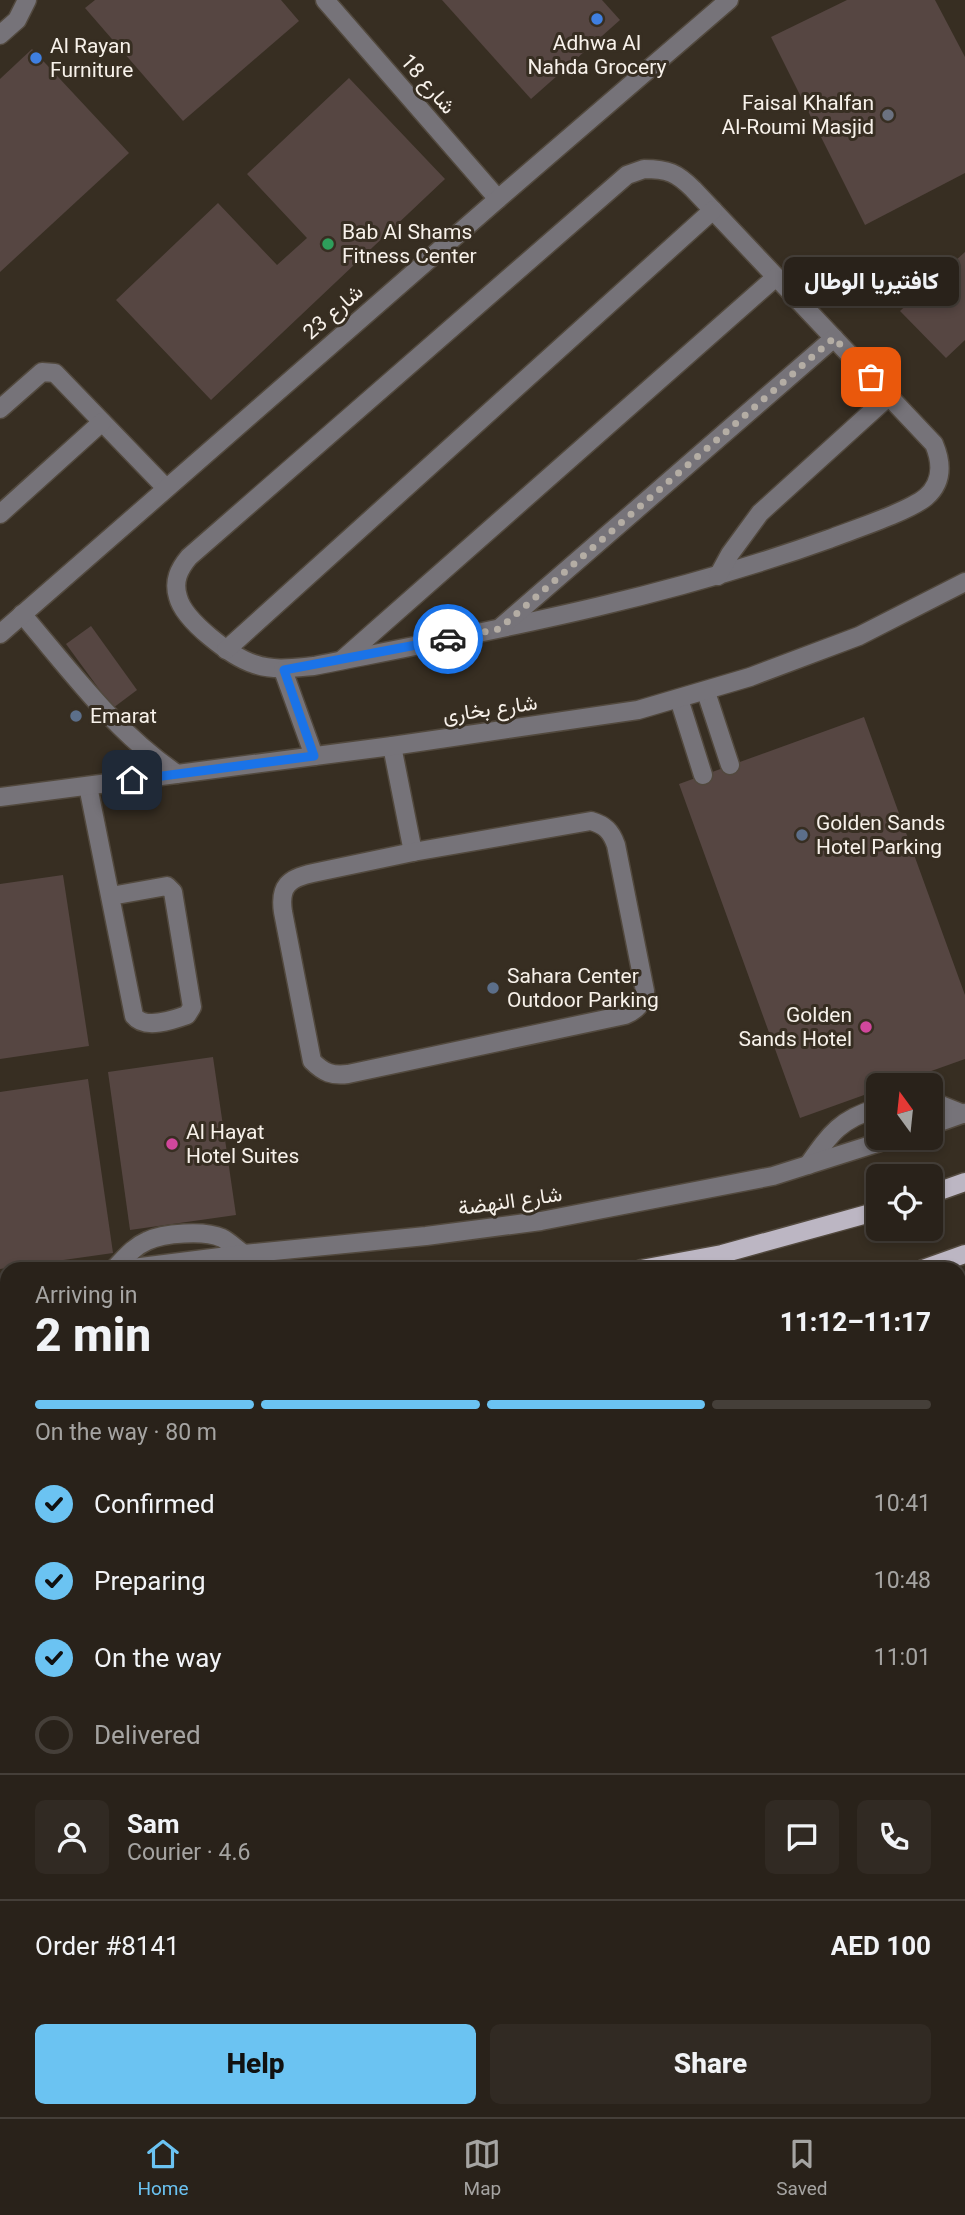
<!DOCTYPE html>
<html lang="en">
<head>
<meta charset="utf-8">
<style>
	:root { --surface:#29221a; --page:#312a23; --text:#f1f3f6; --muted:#a5a4a2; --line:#453f39; --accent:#6bc3f2 }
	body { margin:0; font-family:Roboto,Vazirmatn,sans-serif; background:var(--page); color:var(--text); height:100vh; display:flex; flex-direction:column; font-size:26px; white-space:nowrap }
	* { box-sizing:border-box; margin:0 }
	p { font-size:23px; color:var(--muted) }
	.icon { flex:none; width:38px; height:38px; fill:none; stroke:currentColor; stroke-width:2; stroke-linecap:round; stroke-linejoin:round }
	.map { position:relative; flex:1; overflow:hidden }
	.side { position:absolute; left:0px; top:1262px; width:966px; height:856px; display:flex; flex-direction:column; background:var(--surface); border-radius:21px 21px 0 0; box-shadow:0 4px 10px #0003,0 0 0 2px var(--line) }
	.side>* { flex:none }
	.needle { width:46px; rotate:345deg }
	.fabs { position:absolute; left:866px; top:1073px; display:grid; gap:14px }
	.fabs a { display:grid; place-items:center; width:77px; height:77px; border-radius:10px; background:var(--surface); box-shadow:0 4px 10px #0003,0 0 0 2px var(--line); font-size:35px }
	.pin { position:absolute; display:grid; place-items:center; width:60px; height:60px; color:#fff; margin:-30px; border-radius:14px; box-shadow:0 4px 10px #0006 }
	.courier { position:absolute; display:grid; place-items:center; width:70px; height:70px; margin:-35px; border:5px solid #1a73e8; border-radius:50%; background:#fff; color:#222; box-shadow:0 2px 9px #0007 }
	.bubble { position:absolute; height:49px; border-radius:10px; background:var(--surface); box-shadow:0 4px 10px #0003,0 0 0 2px var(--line); font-size:23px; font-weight:800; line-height:49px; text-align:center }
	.overview em { font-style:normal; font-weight:800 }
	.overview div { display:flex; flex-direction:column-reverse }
	.overview { display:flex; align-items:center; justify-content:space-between; height:119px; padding:0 35px }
	h1 { font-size:46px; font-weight:800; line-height:52px }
	.bar { display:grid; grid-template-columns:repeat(4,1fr); gap:10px 7px; align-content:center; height:84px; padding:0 35px }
	.bar i { height:9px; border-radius:5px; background:var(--line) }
	.bar .selected { background:var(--accent) }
	.bar p { grid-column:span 4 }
	.line { display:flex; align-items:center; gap:18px; padding:0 35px; border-top:2px solid var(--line) }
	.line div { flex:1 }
	.round { display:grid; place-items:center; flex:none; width:74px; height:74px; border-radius:10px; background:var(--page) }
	ol { padding:0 35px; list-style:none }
	li { display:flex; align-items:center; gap:21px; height:77px }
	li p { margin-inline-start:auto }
	li .icon { padding:7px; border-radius:50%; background:var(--accent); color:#111; stroke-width:4 }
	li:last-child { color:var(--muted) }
	li i { width:38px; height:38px; border:4px solid var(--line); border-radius:50% }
	.cta { display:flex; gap:14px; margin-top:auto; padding:14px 35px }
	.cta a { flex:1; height:80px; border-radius:10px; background:var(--accent); color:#111; font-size:28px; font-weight:800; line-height:80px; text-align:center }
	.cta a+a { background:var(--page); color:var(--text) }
	.tab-bar { display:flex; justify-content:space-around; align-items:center; height:98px; border-top:2px solid var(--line); background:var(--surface); font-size:19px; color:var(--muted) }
	.tab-bar a { display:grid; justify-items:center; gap:4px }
	.tab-bar .selected { color:var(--accent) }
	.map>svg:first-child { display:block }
</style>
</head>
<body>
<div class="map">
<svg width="965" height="2117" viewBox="0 0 965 2117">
	<rect width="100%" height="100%" fill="#372e22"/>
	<!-- building -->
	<g fill="#564642">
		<path d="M95 0H281L299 21 183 121 85 8Z"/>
		<path d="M442 0H602L620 20 531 99Z"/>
		<path d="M847 0H935L965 57V173L865 225 771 37Z"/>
		<path d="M32 49 129 153 0 272V79Z"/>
		<path d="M349 78 445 179 211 400 116 300 218 203 277 265 307 238 247 174Z"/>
		<path d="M965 252V340L946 358 900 311Z"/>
		<path d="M91 626 137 690 113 708 66 644Z"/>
		<path d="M864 717 965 995V1059L892 1085H878V1090L800 1118 679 784Z"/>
		<path d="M63 875 89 1046 0 1059V884Z"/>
		<path d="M213 1057 236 1215 130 1230 108 1072Z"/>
		<path d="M88 1079 113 1253 0 1269V1092Z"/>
		<path d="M965 1460V1933L959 1934V1466Z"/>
		<path d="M7 1589V2081L0 2082V1590Z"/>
	</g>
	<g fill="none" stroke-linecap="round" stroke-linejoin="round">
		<defs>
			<g id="minor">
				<path d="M325 0 498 199"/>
				<path d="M0 35 17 20 27 0"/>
				<path d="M644 169C668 169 677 173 693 189L934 444C942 463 943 482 926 497 908 512 852 530 829 539 660 600 489 631 314 666 293 668 274 671 254 664 232 657 184 621 178 597 173 581 179 569 189 557L627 175Z"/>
				<path d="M0 409 42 372 55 373 166 488"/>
				<path d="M0 514 102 422"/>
				<path d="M718 576 730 554 760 513 889 396"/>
				<path d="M22 614C70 670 115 732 177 774"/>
				<path d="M501 627 834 338"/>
				<path d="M0 634 498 199 729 0"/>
				<path d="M226 650 713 210"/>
				<path d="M343 659 776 277"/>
				<path d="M283 670 314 756"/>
				<path d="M706 692 730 765"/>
				<path d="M679 699 703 775"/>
				<path d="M392 746 413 852"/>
				<path d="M88 786 134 1016C145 1030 173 1020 187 1015L192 1007 173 892 167 886 111 896"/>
				<path d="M0 797 392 746 638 710 750 677 859 636 965 582"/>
				<path d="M591 821C605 825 611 831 616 845L645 991C642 1004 637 1010 625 1015L348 1074C332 1076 324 1073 312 1061L283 912C279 886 289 878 313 873L413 852Z"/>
				<path d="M931 1101 963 1114"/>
				<path d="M931 1125 965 1113"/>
				<path d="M808 1165C830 1134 840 1119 878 1108"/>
				<path d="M114 1269C124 1259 133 1247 147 1241 163 1233 205 1230 222 1238 230 1242 236 1249 244 1254"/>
				<path d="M125 1269 244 1254 426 1236 541 1221 773 1176 893 1138"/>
				<path d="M0 1288 7 1287"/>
				<path d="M959 1334 965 1332"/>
				<path d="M959 1369 965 1367"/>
				<path d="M959 2007 965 2006"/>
				<path d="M41 2117 102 2110"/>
			</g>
			<g id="major">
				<path d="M931 1194 965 1182"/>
				<path d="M641 1269 722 1254 878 1211"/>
				<path d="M923 1269 965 1254"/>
				<path d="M959 1293 965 1290"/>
				<path d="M0 1355 7 1354"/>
				<path d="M0 1430 7 1429"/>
				<path d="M0 1514 7 1516"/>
			</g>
		</defs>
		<!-- minor casing -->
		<use href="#minor" stroke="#52493e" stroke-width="21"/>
		<!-- major casing -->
		<use href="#major" stroke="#52493e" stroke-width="21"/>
		<!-- minor -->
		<use href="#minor" stroke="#767379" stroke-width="18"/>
		<!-- major -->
		<use href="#major" stroke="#bcb6c3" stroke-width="18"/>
	</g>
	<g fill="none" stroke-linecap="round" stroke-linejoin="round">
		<!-- done -->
		<path stroke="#b4ada4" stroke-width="7" stroke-dasharray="0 12.6" d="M448 639 499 629 834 338 871 377"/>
		<!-- route -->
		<path stroke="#1a73e8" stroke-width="9" d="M132 780 314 756 284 670 448 639"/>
	</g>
	<!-- markers -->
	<g fill="#3f7fe0" stroke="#372e22" stroke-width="2.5">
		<circle cx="597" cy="19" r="7"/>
		<circle cx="36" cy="58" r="7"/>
	</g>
	<circle fill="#6b7280" stroke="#372e22" stroke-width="2.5" cx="888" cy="115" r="7"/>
	<circle fill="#2e9e5b" stroke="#372e22" stroke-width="2.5" cx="328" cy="244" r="7"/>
	<g fill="#5c6f8a" stroke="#372e22" stroke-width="2.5">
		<circle cx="76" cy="716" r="7"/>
		<circle cx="802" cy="835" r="7"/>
		<circle cx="493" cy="988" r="7"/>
	</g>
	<g fill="#d1479c" stroke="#372e22" stroke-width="2.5">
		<circle cx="866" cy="1027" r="7"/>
		<circle cx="172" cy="1144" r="7"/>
	</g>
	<g text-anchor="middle" stroke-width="6" stroke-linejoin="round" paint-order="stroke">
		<!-- poi labels -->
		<g font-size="21" fill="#f7f1ea" stroke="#372e22" text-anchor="start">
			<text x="597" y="50" text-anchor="middle">Adhwa Al<tspan x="597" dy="24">Nahda Grocery</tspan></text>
			<text x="50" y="53">Al Rayan<tspan x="50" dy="24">Furniture</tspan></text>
			<text x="874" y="110" text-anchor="end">Faisal Khalfan<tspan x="874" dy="24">Al-Roumi Masjid</tspan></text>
			<text x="342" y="239">Bab Al Shams<tspan x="342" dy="24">Fitness Center</tspan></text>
			<text x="90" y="723">Emarat</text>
			<text x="816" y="830">Golden Sands<tspan x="816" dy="24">Hotel Parking</tspan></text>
			<text x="507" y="983">Sahara Center<tspan x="507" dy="24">Outdoor Parking</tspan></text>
			<text x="852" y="1022" text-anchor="end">Golden<tspan x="852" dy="24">Sands Hotel</tspan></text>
			<text x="186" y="1139">Al Hayat<tspan x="186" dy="24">Hotel Suites</tspan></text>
		</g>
		<!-- street labels -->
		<g font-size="21" fill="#f7f1ea" stroke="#372e22">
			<text transform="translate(428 84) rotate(49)" y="7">شارع 18</text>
			<text transform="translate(333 312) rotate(-41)" y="7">شارع 23</text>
			<text transform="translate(490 709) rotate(-8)" y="7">شارع بخارى</text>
			<text transform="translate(510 1201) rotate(-8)" y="7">شارع النهضة</text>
		</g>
	</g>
</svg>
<div class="fabs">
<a><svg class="needle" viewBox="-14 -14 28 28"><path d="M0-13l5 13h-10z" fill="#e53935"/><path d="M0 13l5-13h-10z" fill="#a5a4a2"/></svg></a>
<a><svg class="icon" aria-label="locate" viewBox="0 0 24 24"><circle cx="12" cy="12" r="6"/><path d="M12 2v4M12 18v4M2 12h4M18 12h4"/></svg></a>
</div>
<div class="pin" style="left:871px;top:377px;background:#ea580c"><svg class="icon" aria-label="bag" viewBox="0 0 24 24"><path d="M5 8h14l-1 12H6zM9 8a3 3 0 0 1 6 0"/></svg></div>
<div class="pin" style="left:132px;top:780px;background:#1f2937"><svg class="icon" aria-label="home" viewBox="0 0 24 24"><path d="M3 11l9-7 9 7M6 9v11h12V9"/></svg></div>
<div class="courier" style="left:448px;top:639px"><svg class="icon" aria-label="car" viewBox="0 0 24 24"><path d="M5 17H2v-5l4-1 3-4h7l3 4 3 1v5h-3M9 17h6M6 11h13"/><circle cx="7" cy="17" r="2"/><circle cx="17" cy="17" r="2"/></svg></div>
<div class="bubble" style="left:784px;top:257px;width:175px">كافتيريا الوطال</div>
<section class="side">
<div class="overview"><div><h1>2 min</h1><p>Arriving in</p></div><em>11:12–11:17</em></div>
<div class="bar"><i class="selected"></i><i class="selected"></i><i class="selected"></i><i></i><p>On the way · 80 m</p></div>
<ol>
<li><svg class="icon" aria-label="check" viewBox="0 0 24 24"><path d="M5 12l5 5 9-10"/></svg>Confirmed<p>10:41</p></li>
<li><svg class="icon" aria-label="check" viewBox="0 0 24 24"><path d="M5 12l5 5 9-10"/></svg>Preparing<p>10:48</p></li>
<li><svg class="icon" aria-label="check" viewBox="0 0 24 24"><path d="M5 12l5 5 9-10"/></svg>On the way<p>11:01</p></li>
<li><i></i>Delivered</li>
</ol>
<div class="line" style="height:126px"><a class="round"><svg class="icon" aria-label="person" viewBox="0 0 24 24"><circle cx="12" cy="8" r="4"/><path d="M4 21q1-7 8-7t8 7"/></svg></a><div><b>Sam</b><p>Courier · 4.6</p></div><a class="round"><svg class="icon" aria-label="chat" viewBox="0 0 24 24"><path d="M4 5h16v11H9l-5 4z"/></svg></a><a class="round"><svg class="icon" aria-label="phone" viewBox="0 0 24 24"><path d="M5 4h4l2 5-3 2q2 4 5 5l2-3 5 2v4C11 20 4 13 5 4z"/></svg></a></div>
<div class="line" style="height:91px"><div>Order #8141</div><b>AED 100</b></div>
<div class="cta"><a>Help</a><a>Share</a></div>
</section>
</div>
<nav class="tab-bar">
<a class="selected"><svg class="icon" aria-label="home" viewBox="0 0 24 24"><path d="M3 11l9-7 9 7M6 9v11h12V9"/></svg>Home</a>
<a><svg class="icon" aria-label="map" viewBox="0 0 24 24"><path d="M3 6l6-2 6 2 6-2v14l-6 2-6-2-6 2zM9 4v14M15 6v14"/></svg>Map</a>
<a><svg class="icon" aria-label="saved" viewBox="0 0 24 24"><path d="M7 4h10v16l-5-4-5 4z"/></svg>Saved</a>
</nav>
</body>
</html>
